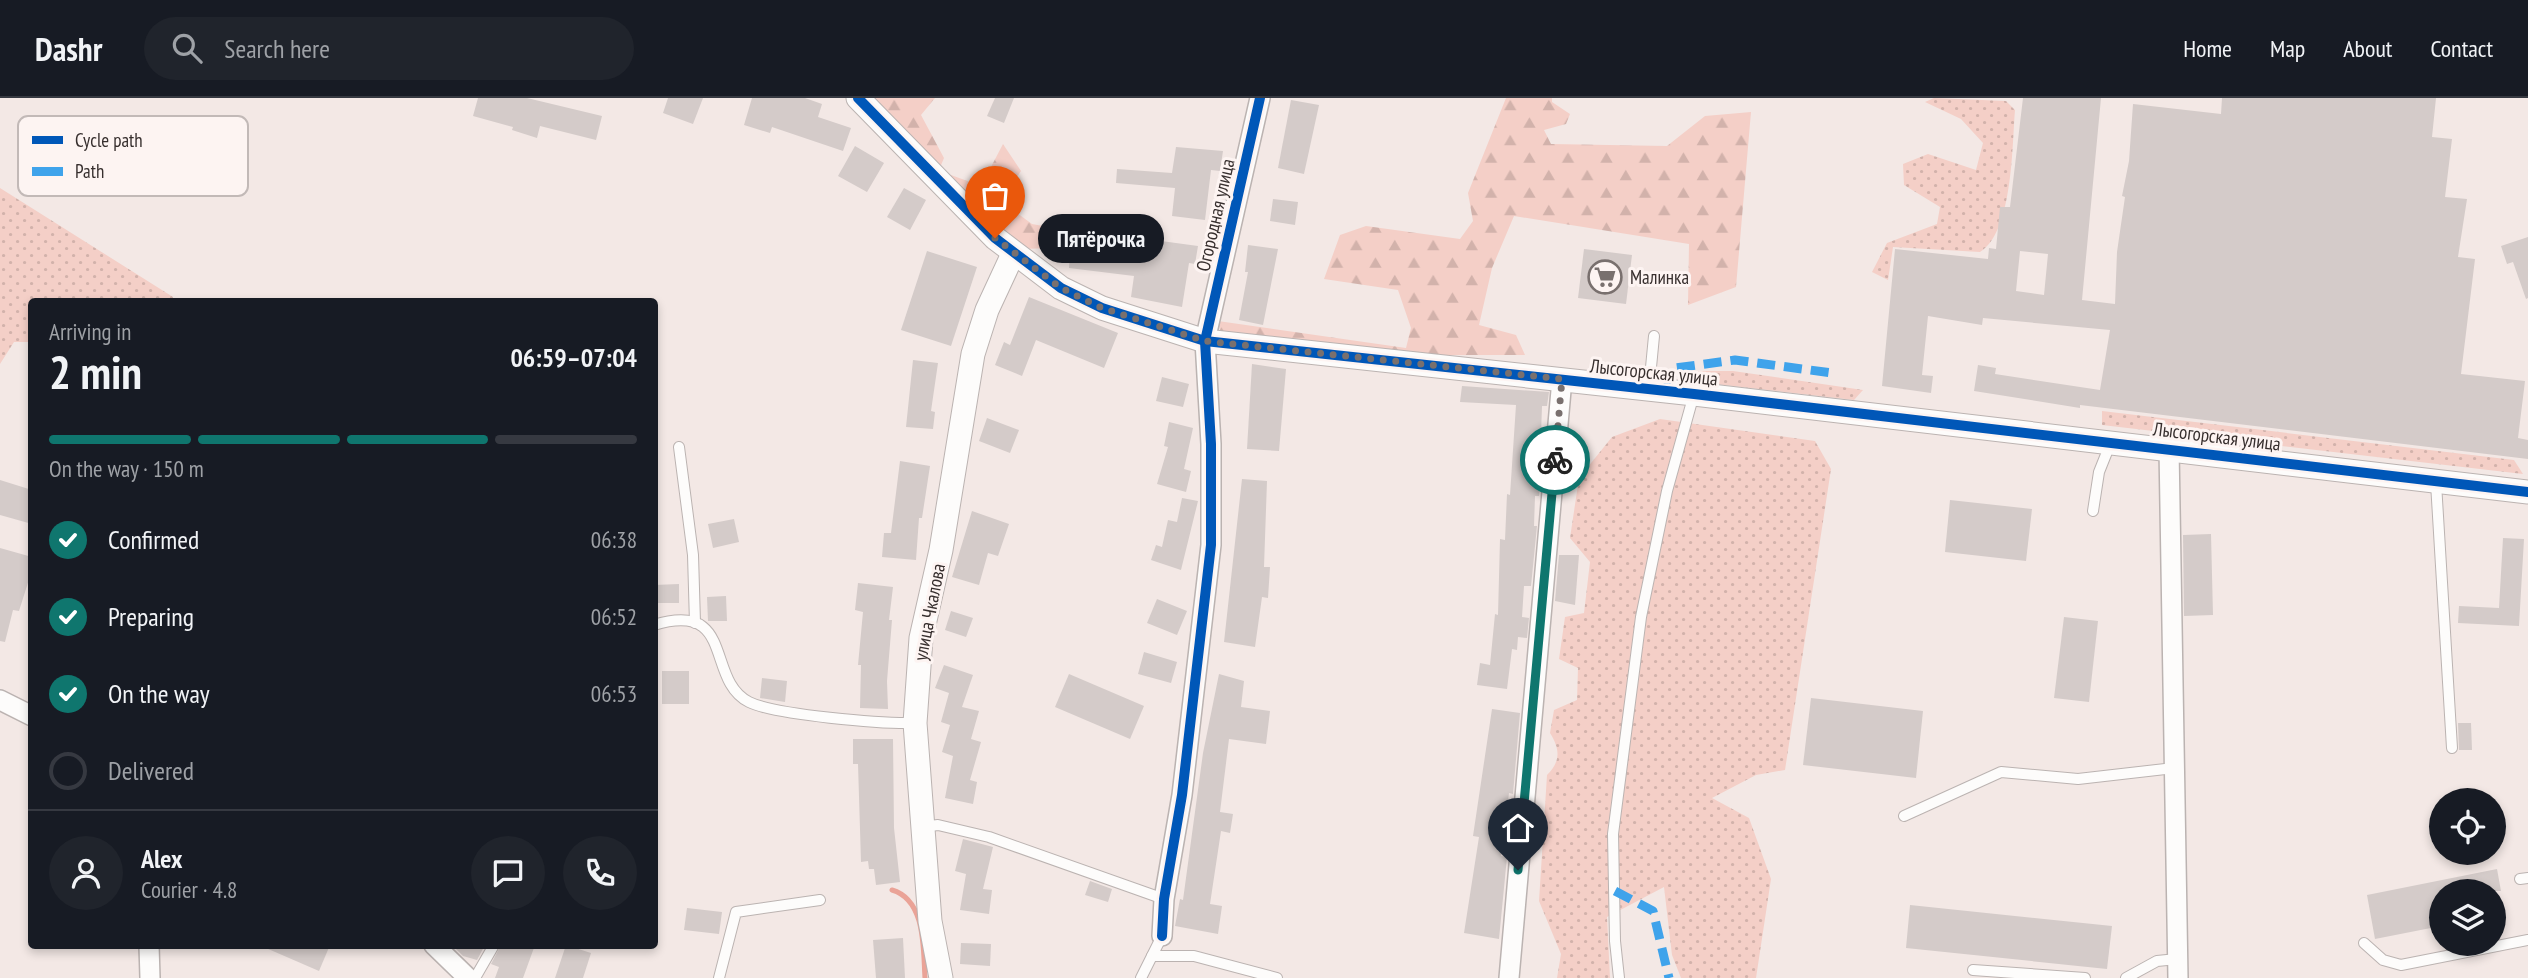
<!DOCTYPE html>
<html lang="en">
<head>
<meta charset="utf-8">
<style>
	:root { --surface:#171b24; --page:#20242c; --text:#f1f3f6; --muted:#9ea1a6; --line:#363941; --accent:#0f766e }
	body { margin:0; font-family:"PT Sans Narrow",sans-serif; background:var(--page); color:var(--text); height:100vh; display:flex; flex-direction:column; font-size:26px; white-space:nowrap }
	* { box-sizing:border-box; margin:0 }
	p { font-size:23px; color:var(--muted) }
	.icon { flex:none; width:38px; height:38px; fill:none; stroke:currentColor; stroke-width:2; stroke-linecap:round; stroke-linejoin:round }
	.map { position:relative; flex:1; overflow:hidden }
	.drawer { position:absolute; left:28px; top:200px; width:630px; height:651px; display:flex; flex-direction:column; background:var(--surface); border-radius:7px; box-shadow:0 4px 10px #0003 }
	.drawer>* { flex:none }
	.fabs { position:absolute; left:2429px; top:690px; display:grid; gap:14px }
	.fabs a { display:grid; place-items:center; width:77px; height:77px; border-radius:50%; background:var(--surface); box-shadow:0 4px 10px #0003; font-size:35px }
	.pin { position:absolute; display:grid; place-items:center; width:60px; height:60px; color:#fff; margin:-72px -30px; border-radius:50% 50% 50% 0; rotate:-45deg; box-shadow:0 0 7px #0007 }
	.pin .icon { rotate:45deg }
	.courier { position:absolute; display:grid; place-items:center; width:70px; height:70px; margin:-35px; border:5px solid #0f766e; border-radius:50%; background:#fff; color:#222; box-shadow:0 2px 9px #0007 }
	.bubble { position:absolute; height:49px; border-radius:24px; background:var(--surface); box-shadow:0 4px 10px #0003; font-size:23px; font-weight:800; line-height:49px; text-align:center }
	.overview em { font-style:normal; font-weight:800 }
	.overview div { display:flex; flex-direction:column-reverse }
	.overview { display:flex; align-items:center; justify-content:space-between; height:119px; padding:0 21px }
	h1 { font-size:46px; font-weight:800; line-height:52px }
	.bar { display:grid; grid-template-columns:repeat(4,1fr); gap:10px 7px; align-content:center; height:84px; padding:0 21px }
	.bar i { height:9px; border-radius:5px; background:var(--line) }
	.bar .current { background:var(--accent) }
	.bar p { grid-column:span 4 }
	.line { display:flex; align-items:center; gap:18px; padding:0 21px; border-top:2px solid var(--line) }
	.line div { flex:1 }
	.round { display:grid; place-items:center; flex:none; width:74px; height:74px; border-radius:37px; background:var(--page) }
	ol { padding:0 21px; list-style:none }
	li { display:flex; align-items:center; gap:21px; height:77px }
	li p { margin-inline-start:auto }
	li .icon { padding:7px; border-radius:50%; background:var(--accent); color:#fff; stroke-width:4 }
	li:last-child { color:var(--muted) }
	li i { width:38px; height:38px; border:4px solid var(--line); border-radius:50% }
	header { display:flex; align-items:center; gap:42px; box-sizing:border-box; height:98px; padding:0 35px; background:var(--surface); border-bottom:2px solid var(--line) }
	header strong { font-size:33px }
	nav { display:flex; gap:38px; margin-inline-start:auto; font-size:24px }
	.search { width:490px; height:63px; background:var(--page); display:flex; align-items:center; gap:18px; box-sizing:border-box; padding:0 24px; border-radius:38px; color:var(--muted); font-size:26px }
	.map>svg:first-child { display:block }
</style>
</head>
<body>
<header>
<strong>Dashr</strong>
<div class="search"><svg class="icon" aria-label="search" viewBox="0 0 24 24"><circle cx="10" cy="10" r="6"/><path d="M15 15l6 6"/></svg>Search here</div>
<nav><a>Home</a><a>Map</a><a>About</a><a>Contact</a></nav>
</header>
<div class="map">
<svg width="2528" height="880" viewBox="0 0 2528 880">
	<defs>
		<pattern id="grass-dots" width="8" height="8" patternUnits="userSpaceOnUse" patternTransform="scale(1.75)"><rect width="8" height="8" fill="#f4cfc7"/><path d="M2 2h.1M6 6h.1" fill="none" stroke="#d2b2ab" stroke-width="1.8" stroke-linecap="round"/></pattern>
		<pattern id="forest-firs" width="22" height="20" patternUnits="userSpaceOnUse" patternTransform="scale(1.75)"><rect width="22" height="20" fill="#f4cfc7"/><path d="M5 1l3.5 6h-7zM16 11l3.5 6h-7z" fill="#d2b2ab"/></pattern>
	</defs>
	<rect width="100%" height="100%" fill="#f3e8e5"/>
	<!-- grass -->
	<g fill="url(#grass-dots)">
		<path d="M1934 0 2006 3 2015 12C2012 48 2013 134 1980 154L1893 149 1888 182 1872 174 1887 145 1937 126 1940 109 1904 87 1903 66 1928 56 1976 72 1983 45 1961 21 1925 4Z"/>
		<path d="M0 90 173 199 172 203H32L31 244H14L0 266Z"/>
		<path d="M1694 273H1733L1863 292 1854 302 1690 283Z"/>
		<path d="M2102 313 2514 362 2523 376 2102 327Z"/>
		<path d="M1660 321 1815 343 1831 371 1785 672 1756 677 1712 700 1749 720 1771 781 1756 880H1681L1672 857 1664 789 1607 819 1610 880H1557L1561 856 1539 803 1547 677C1561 663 1560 651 1550 635L1554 612 1577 602 1578 570 1559 561 1565 519 1584 515 1590 464 1570 440 1579 380 1612 339Z"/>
	</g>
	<!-- forest -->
	<g fill="url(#forest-firs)">
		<path d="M865 0H935L921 17 944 60 939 72Z"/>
		<path d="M1506 0H1552V4L1570 16 1566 26 1544 32 1551 46 1667 48 1705 18 1751 14 1736 189 1688 207 1689 146 1514 118 1492 170 1479 227 1516 237 1525 257H1403L1221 236 1218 223 1406 250 1411 230 1398 192 1324 181 1340 137 1366 128 1460 141 1473 123 1468 95Z"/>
		<path d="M1003 46 1021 73 1001 103 1032 126 1066 132 1057 150 1019 151 948 87 951 77 981 88Z"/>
	</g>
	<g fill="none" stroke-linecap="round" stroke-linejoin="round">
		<!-- stream -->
		<path stroke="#eaa397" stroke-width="5" d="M892 792C926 802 923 850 925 880"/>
	</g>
	<!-- building -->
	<g fill="#d4cbc9" fill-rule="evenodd">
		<path d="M478 0H527L602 18 596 42 540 28 537 40 512 32 513 29 473 18Z"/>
		<path d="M668 0H703L693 26 663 15Z"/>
		<path d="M752 0H805L822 6 818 19 851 30 843 53 772 29 770 35 744 27Z"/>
		<path d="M995 0H1014L1004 25 987 18Z"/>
		<path d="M2023 0H2101L2082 202 2115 206 2117 154 2125 99 2122 98 2129 63 2133 6 2221 16 2222 0H2436L2432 39 2452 41 2445 99 2467 101 2458 159 2475 161 2461 276 2525 283 2518 340 2528 342V361L2080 307V310L1974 293 1978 267 1996 270 1995 276 2100 292 2110 232 1983 220 1982 227 1928 218 1922 277 1933 278 1931 295 1882 288 1895 151 1988 161 1989 150 1996 151 2000 109H2010ZM2020 153 2048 156 2044 197 2016 193Z"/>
		<path d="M1291 2 1319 7 1304 76 1278 70Z"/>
		<path d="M855 48 884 65 867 94 838 78Z"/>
		<path d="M1176 49 1223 53 1220 73 1211 72 1205 122 1172 118 1175 90 1116 85 1117 71 1172 75Z"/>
		<path d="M904 90 926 102 910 132 887 119Z"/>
		<path d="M1273 101 1298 104 1295 127 1270 123Z"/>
		<path d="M2528 139V200L2526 201 2513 164 2507 166 2501 148Z"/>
		<path d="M1139 140 1198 148 1195 166 1189 165 1182 209 1131 199 1134 178 1069 170 1070 155 1134 162Z"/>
		<path d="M1248 147 1278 151 1263 227 1239 222 1248 174H1245Z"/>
		<path d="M1584 151 1632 157 1626 206 1578 200Z"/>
		<path d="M927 153 977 169 951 248 901 232Z"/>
		<path d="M1029 199 1118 235 1104 270 1036 242 1022 278 995 267 1004 244 1010 247Z"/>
		<path d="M913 262 938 265 931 313 935 314 933 331 906 329Z"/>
		<path d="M1252 266 1286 271 1279 353 1247 351Z"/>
		<path d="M1162 279 1189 286 1183 309 1156 303Z"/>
		<path d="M1462 288 1549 294 1547 308H1542L1541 337H1545L1539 398H1535L1534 428H1537L1531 488H1524L1522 519 1529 520 1527 540 1518 539 1517 552 1512 551 1507 591 1477 587 1480 565 1490 567 1495 516 1498 517 1500 441 1505 442 1507 396 1510 397 1516 307 1460 304Z"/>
		<path d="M987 320 1019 332 1010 355 979 343Z"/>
		<path d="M1169 324 1193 330 1184 371 1191 373 1186 394 1157 386 1168 349 1164 348Z"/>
		<path d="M900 363 930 368 922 420H919L916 462 882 459 884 435H891Z"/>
		<path d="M1242 381 1267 383 1264 469H1270L1268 500 1262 499 1255 549 1224 544Z"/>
		<path d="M0 382 32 392V426L0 417Z"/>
		<path d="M1182 400 1198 403 1181 472 1151 462 1156 447 1162 449 1168 422 1177 424Z"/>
		<path d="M1950 402 2032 411 2026 463 1945 454Z"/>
		<path d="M972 413 1009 426 998 458 988 455 979 487 952 479Z"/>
		<path d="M734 421 739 444 713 450 708 426Z"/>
		<path d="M2211 436 2213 517 2184 518 2183 437Z"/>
		<path d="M2503 440 2524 441 2519 528 2458 525 2459 508 2499 510Z"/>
		<path d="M0 450 32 459V472L19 513 13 512 5 544 0 543Z"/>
		<path d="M1559 457H1579L1575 507 1555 503Z"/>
		<path d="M858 485 893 489 889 522H892L887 583 888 611 860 610 861 567H858L863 514 855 512Z"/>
		<path d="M679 486V505H654V487Z"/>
		<path d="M726 498 727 523H708L707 499Z"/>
		<path d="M1157 501 1187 513 1177 537 1147 525Z"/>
		<path d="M951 513 973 520 966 539 945 532Z"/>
		<path d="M2064 519 2098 523 2089 604 2054 600Z"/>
		<path d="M1144 554 1177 564 1171 585 1138 576Z"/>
		<path d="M944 567 973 577 962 609 979 613 971 641 981 644 970 682 977 684 973 706 945 700 953 658 942 654 950 627 941 624 949 595 935 590Z"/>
		<rect x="662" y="573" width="27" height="33"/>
		<path d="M1069 576 1144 608 1130 641 1055 609Z"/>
		<path d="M1219 576 1244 583 1241 609 1270 613 1266 646 1229 641 1220 714 1233 716 1230 735 1221 733 1210 806 1222 808 1218 836 1175 828 1180 801 1183 802 1203 655Z"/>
		<path d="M762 580 787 583 785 604 760 600Z"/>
		<path d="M1811 600 1923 613 1916 680 1803 667Z"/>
		<path d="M1492 611 1520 615 1513 696 1509 695 1501 758 1507 759 1499 841 1464 835 1479 739 1473 738Z"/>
		<path d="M2458 625H2471L2472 652H2459Z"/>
		<path d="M853 641H893L894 730 900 784 876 787 874 771H869L868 763 861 764 858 666H853Z"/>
		<path d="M963 741 993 749 983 791 992 792 989 816 960 812 966 776 955 773Z"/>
		<path d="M2497 771 2501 793H2441V828L2375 841 2367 797Z"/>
		<path d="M1090 783 1112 791 1108 804 1085 797Z"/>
		<path d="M1910 807 2112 828 2107 871 1906 850Z"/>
		<path d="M687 810 722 814 719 836 684 832Z"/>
		<path d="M903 840 905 880H876L873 842Z"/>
		<path d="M961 845 991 846 990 868 960 866Z"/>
		<path d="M259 847H330L319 873Z"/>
		<path d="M452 847H485L477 862 463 858Z"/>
		<path d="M501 847H535L523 880H495L499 869 491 866Z"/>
		<path d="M566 847 591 855 583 880H555Z"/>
	</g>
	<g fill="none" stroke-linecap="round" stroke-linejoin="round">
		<defs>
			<g id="service">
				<path d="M1649 290 1654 238"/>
				<path d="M679 349 693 457 695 525"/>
				<path d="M2436 385 2452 650"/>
				<path d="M2093 413 2099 374 2111 344"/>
				<path d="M654 527C736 502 705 582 749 604 775 617 883 626 915 625"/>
				<path d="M1904 718 2001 674 2078 681 2174 670"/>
				<path d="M922 729 938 727 989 739 1164 801"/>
				<path d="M2520 781 2528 780"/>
				<path d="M2364 845 2383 862 2401 867 2528 842"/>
				<path d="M1152 858H1194L1277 880"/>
				<path d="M1973 872 2085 880"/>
				<path d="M475 880 494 847"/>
				<path d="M719 880 736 814 820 802"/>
				<path d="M1141 880 1162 838"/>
				<path d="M1619 880 1615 843 1613 736 1641 519 1667 393 1694 296"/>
				<path d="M2126 880 2157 863 2177 861"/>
			</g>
			<g id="minor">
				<path d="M2169 350 2178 880"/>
				<path d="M0 602 32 618"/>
				<path d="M1162 838 1164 801 1182 697 1211 447V346L1205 243 1260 0"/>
				<path d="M149 847 150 880"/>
				<path d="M434 847 468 880"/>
				<path d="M1509 880 1562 281"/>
			</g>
			<g id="tertiary">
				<path d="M858 0 995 140 1061 190 1102 210 1205 243 1694 296 2528 394"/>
				<path d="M941 880 930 823 915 625 921 540 941 452 973 256 987 212 1013 156"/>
			</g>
		</defs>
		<!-- service casing -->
		<use href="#service" stroke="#bbb3b1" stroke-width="12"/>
		<!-- minor casing -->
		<use href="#minor" stroke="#bbb3b1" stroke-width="22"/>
		<!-- tertiary casing -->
		<use href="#tertiary" stroke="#bbb3b1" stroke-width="25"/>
		<!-- service -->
		<use href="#service" stroke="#fdfcfb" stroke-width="10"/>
		<!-- minor -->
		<use href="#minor" stroke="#fdfcfb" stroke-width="19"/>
		<!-- tertiary -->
		<use href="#tertiary" stroke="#fdfcfb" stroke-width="23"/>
		<!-- quiet -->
		<g stroke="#3fa3eb" stroke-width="9" stroke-dasharray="18 9" stroke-linecap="butt">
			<path d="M1665 293 1675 270 1735 262 1832 275"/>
			<path d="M1615 793 1653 813 1669 880"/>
		</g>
		<defs>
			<g id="cycleway">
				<path d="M858 0 995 140 1061 190 1102 210 1205 243 1694 296 2528 394"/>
				<path d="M1162 838 1164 801 1182 697 1211 447V346L1205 243 1260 0"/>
			</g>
		</defs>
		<!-- cycleway casing -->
		<use href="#cycleway" stroke="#fdf4f2" stroke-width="15"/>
		<!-- cycleway -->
		<use href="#cycleway" stroke="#0057b8" stroke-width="10"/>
	</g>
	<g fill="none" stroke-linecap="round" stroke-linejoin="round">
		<!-- done -->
		<path stroke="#79706e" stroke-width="7" stroke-dasharray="0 12.6" d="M995 140 1061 190 1102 210 1205 243 1562 281 1555 362"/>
		<!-- route -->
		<path stroke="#0f766e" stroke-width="9" d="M1518 772 1555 362"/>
	</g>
	<!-- icons -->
	<defs>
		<symbol id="supermarket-ring" viewBox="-11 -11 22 22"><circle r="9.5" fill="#fdf4f2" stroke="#79706e" stroke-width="1.5"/><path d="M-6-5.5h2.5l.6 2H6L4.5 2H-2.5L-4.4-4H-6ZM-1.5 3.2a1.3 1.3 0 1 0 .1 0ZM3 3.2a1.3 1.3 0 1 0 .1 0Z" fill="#79706e"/></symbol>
	</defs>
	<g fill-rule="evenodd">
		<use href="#supermarket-ring" x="1586" y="160" width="38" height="38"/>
	</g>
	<g text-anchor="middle" stroke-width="6" stroke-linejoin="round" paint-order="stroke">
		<!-- street labels -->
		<g font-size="19" fill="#372f2e" stroke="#fdf4f2">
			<text transform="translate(1215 117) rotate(-77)" y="7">Огородная улица</text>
			<text transform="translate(1654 274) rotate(6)" y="7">Лысогорская улица</text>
			<text transform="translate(2217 338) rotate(7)" y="7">Лысогорская улица</text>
			<text transform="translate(929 514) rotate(-79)" y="7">улица Чкалова</text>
		</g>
		<!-- poi labels -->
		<g font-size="19" fill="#372f2e" stroke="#fdf4f2" text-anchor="start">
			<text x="1630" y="186">Малинка</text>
		</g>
	</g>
	<!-- legend -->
	<rect x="18" y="18" width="230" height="80" rx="10" fill="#fdf4f2" stroke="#c2b9b7" stroke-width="2"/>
	<rect x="32" y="38" width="31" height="8" fill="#0057b8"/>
	<rect x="32" y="69" width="31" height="9" fill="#3fa3eb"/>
	<g font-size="19" fill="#372f2e">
		<text x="75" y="49">Cycle path</text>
		<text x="75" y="80">Path</text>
	</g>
</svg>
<div class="fabs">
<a><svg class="icon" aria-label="locate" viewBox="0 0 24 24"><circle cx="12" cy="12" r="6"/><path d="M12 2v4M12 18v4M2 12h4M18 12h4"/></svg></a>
<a><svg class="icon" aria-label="layers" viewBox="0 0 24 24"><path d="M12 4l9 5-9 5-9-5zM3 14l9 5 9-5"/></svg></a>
</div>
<div class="pin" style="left:995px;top:140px;background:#ea580c"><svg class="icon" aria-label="bag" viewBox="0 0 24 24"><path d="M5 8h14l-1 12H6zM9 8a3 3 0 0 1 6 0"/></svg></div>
<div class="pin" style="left:1518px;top:772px;background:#1f2937"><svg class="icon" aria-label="home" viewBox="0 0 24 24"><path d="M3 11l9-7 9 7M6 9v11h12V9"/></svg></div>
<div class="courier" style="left:1555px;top:362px"><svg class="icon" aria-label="bike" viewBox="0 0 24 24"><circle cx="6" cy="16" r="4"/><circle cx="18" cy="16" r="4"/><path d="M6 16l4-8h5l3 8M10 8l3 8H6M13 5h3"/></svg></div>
<div class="bubble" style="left:1038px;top:116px;width:126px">Пятёрочка</div>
<section class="drawer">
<div class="overview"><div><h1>2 min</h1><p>Arriving in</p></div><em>06:59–07:04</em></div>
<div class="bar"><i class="current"></i><i class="current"></i><i class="current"></i><i></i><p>On the way · 150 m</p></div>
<ol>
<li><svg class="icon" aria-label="check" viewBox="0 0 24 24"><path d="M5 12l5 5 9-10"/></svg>Confirmed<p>06:38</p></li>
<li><svg class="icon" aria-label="check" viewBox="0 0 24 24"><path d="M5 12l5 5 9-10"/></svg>Preparing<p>06:52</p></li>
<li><svg class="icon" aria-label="check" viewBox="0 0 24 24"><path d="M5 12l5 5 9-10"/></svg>On the way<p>06:53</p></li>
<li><i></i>Delivered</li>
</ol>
<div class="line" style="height:126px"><a class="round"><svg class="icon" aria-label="person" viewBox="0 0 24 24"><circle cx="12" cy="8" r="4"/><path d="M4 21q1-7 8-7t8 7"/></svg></a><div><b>Alex</b><p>Courier · 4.8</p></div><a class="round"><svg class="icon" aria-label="chat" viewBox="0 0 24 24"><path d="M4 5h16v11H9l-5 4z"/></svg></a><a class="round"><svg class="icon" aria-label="phone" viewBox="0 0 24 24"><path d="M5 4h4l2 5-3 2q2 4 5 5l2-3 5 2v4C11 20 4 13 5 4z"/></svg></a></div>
</section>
</div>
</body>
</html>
